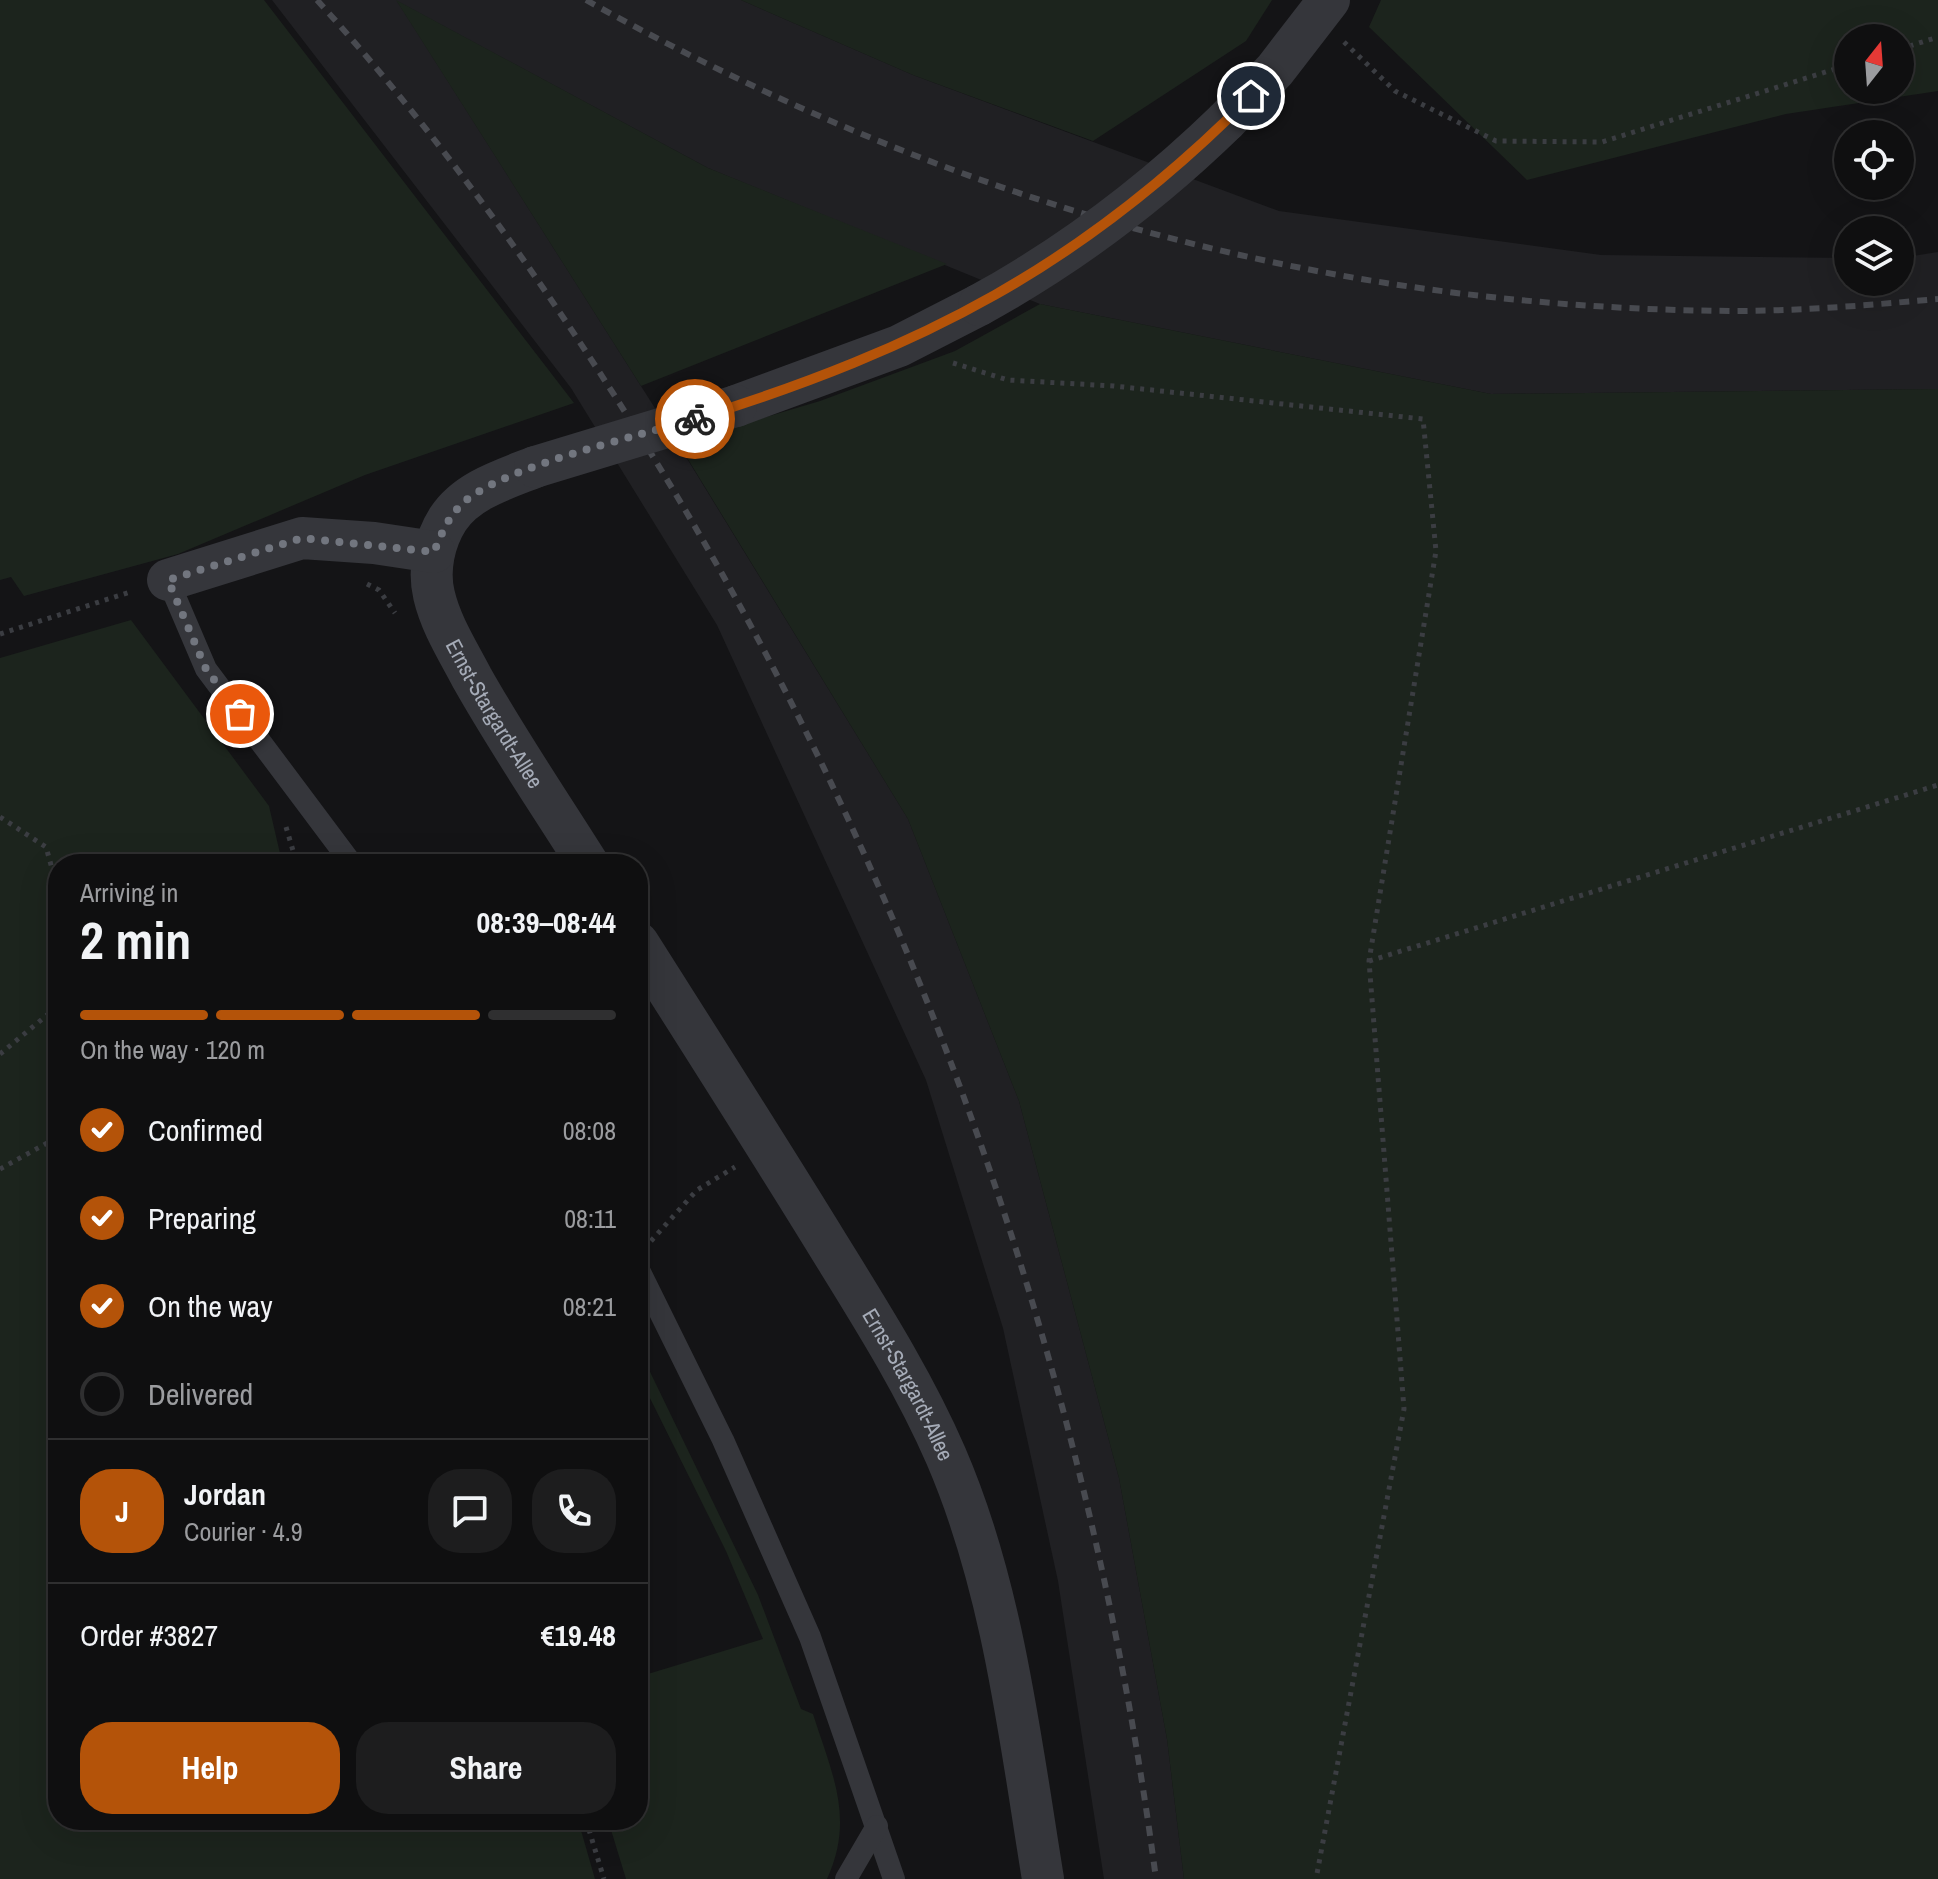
<!DOCTYPE html>
<html lang="en">
<head>
<meta charset="utf-8">
<style>
	:root { --surface:#0f0f10; --page:#1d1d1e; --text:#f1f3f6; --muted:#9b9c9f; --line:#2f2f30; --accent:#b45309 }
	body { margin:0; font-family:"Archivo Narrow",sans-serif; background:var(--page); color:var(--text); height:100vh; display:flex; flex-direction:column; font-size:30px; white-space:nowrap }
	* { box-sizing:border-box; margin:0 }
	p { font-size:26px; color:var(--muted) }
	.icon { flex:none; width:44px; height:44px; fill:none; stroke:currentColor; stroke-width:2; stroke-linecap:round; stroke-linejoin:round }
	.map { position:relative; flex:1; overflow:hidden }
	.details { position:absolute; left:48px; top:854px; width:600px; height:976px; display:flex; flex-direction:column; background:var(--surface); border-radius:32px; box-shadow:0 8px 32px #0002,0 0 0 2px var(--line) }
	.details>* { flex:none }
	.needle { width:52px; rotate:17deg }
	.buttons { position:absolute; left:1834px; top:24px; display:grid; gap:16px }
	.buttons a { display:grid; place-items:center; width:80px; height:80px; border-radius:50%; background:var(--surface); box-shadow:0 8px 32px #0002,0 0 0 2px var(--line); font-size:40px }
	.pin { position:absolute; display:grid; place-items:center; width:68px; height:68px; color:#fff; margin:-34px; border:4px solid #fff; border-radius:50%; box-shadow:0 2px 8px #0007 }
	.courier { position:absolute; display:grid; place-items:center; width:80px; height:80px; margin:-40px; border:6px solid #b45309; border-radius:50%; background:#fff; color:#222; box-shadow:0 2px 10px #0007 }
	.overview em { font-style:normal; font-weight:700 }
	.overview div { display:flex; flex-direction:column-reverse }
	.overview { display:flex; align-items:center; justify-content:space-between; height:136px; padding:0 32px }
	h1 { font-size:52px; font-weight:700; line-height:60px }
	.bar { display:grid; grid-template-columns:repeat(4,1fr); gap:12px 8px; align-content:center; height:96px; padding:0 32px }
	.bar i { height:10px; border-radius:6px; background:var(--line) }
	.bar .current { background:var(--accent) }
	.bar p { grid-column:span 4 }
	.line { display:flex; align-items:center; gap:20px; padding:0 32px; border-top:2px solid var(--line) }
	.line div { flex:1 }
	.round { display:grid; place-items:center; flex:none; width:84px; height:84px; border-radius:32px; background:var(--page) }
	ol { padding:0 32px; list-style:none }
	li { display:flex; align-items:center; gap:24px; height:88px }
	li p { margin-inline-start:auto }
	li .icon { padding:8px; border-radius:50%; background:var(--accent); color:#fff; stroke-width:4 }
	li:last-child { color:var(--muted) }
	li i { width:44px; height:44px; border:4px solid var(--line); border-radius:50% }
	.button { display:flex; gap:16px; margin-top:auto; padding:16px 32px }
	.button a { flex:1; height:92px; border-radius:32px; background:var(--accent); color:#fff; font-size:32px; font-weight:700; line-height:92px; text-align:center }
	.button a+a { background:var(--page); color:var(--text) }
	.map>svg:first-child { display:block }
</style>
</head>
<body>
<div class="map">
<svg width="1938" height="1879" viewBox="0 0 1938 1879">
	<rect width="100%" height="100%" fill="#141416"/>
	<!-- built -->
	<path fill="#202023" d="M272 0H741L913 75 1279 211 1601 255 1848 258V282H1900V258L1938 252V389L1491 394 1040 304 708 168 397 1 691 465 908 819 1019 1101 1119 1478 1167 1739 1184 1879H1104L1058 1581 1003 1328 926 1080 717 625 571 388Z"/>
	<!-- green -->
	<g fill="#1c241d" fill-rule="evenodd">
		<path d="M0 0H264L574 403 365 475 178 554 24 596 11 577 0 580Z"/>
		<path d="M396 0 708 168 947 264 641 386Z"/>
		<path d="M741 0H1272L1246 41 1093 141 913 75Z"/>
		<path d="M1381 0H1938V91L1786 114 1527 180 1369 27ZM1848 38H1900V90H1848Z"/>
		<path d="M1040 304 1491 394 1938 389V1879H1184L1167 1739 1119 1478 1019 1101 908 819 678 443 820 401 955 351Z"/>
		<path d="M131 620 269 806 282 862 58 864V1820H578L595 1879H0V658Z"/>
		<path d="M638 1347 758 1595 801 1709 813 1714C832 1774 855 1818 827 1879H626L608 1820H638V1677L763 1639 726 1551 638 1374Z"/>
	</g>
	<g fill="none" stroke-linecap="round" stroke-linejoin="round">
		<!-- path -->
		<g stroke="#3b3d42" stroke-width="5" stroke-dasharray="4 6" stroke-linecap="butt">
			<path d="M1344 42 1395 91 1496 141 1602 142 1848 65"/>
			<path d="M1900 49 1938 37"/>
			<path d="M953 363 1008 380 1114 386 1423 419 1436 551 1369 961 1404 1409 1316 1879"/>
			<path d="M367 584 379 590 395 613"/>
			<path d="M0 634 133 591"/>
			<path d="M0 817 46 847 58 890"/>
			<path d="M286 827 297 864"/>
			<path d="M1369 961 1938 785"/>
			<path d="M0 1054 58 1006"/>
			<path d="M0 1169 58 1137"/>
			<path d="M651 1241 697 1190 735 1167"/>
			<path d="M586 1820 604 1879"/>
		</g>
		<!-- lane -->
		<g stroke="#35363b" stroke-width="22">
			<path d="M168 580 206 669 352 864"/>
			<path d="M638 1268 723 1440 810 1637 894 1879"/>
			<path d="M846 1879 877 1826"/>
		</g>
		<!-- street -->
		<g stroke="#35363b" stroke-width="42">
			<path d="M1226 121 1275 70 1329 0"/>
			<path d="M736 406 899 346 979 305"/>
			<path id="s1" d="M535 467C505 479 467 490 448 519 434 541 428 570 434 595 441 625 458 651 472 678 508 742 549 802 588 864"/>
			<path d="M168 580 302 538 374 543 434 552"/>
			<path id="s2" d="M638 943C702 1044 766 1144 828 1245 870 1313 914 1382 946 1456 1003 1588 1020 1738 1043 1879"/>
		</g>
		<!-- rail -->
		<g stroke="#484a50" stroke-width="6" stroke-dasharray="10 8" stroke-linecap="butt">
			<path d="M317 0C432 127 533 267 625 412 907 855 1088 1358 1156 1879"/>
			<path d="M586 0C947 201 1318 308 1733 311 1802 311 1870 305 1938 299"/>
		</g>
		<!-- street-bridge -->
		<g stroke="#35363b" stroke-width="42">
			<path d="M979 305C1070 255 1152 193 1226 121"/>
			<path d="M535 467 736 406"/>
		</g>
	</g>
	<g fill="none" stroke-linecap="round" stroke-linejoin="round">
		<!-- done -->
		<path stroke="#72767f" stroke-width="8" stroke-dasharray="0 14.4" d="M240 714 206 669 168 580 302 538 434 552C441 535 448 517 462 504 500 467 639 436 695 419"/>
		<!-- route -->
		<path stroke="#b45309" stroke-width="10" d="M695 419C921 349 1083 266 1251 96"/>
	</g>
	<g text-anchor="middle" stroke-width="8" stroke-linejoin="round" paint-order="stroke">
		<!-- street labels -->
		<g font-size="22" fill="#a5abb7" stroke="#0f0f11">
			<text dy="8" stroke="none"><textPath href="#s1" startOffset="316">Ernst-Stargardt-Allee</textPath></text>
			<text dy="8" stroke="none"><textPath href="#s2" startOffset="518">Ernst-Stargardt-Allee</textPath></text>
		</g>
	</g>
</svg>
<div class="buttons">
<a><svg class="needle" viewBox="-14 -14 28 28"><path d="M0-13l5 13h-10z" fill="#e53935"/><path d="M0 13l5-13h-10z" fill="#9b9c9f"/></svg></a>
<a><svg class="icon" aria-label="locate" viewBox="0 0 24 24"><circle cx="12" cy="12" r="6"/><path d="M12 2v4M12 18v4M2 12h4M18 12h4"/></svg></a>
<a><svg class="icon" aria-label="layers" viewBox="0 0 24 24"><path d="M12 4l9 5-9 5-9-5zM3 14l9 5 9-5"/></svg></a>
</div>
<div class="pin" style="left:240px;top:714px;background:#ea580c"><svg class="icon" aria-label="bag" viewBox="0 0 24 24"><path d="M5 8h14l-1 12H6zM9 8a3 3 0 0 1 6 0"/></svg></div>
<div class="pin" style="left:1251px;top:96px;background:#1f2937"><svg class="icon" aria-label="home" viewBox="0 0 24 24"><path d="M3 11l9-7 9 7M6 9v11h12V9"/></svg></div>
<div class="courier" style="left:695px;top:419px"><svg class="icon" aria-label="bike" viewBox="0 0 24 24"><circle cx="6" cy="16" r="4"/><circle cx="18" cy="16" r="4"/><path d="M6 16l4-8h5l3 8M10 8l3 8H6M13 5h3"/></svg></div>
<section class="details">
<div class="overview"><div><h1>2 min</h1><p>Arriving in</p></div><em>08:39–08:44</em></div>
<div class="bar"><i class="current"></i><i class="current"></i><i class="current"></i><i></i><p>On the way · 120 m</p></div>
<ol>
<li><svg class="icon" aria-label="check" viewBox="0 0 24 24"><path d="M5 12l5 5 9-10"/></svg>Confirmed<p>08:08</p></li>
<li><svg class="icon" aria-label="check" viewBox="0 0 24 24"><path d="M5 12l5 5 9-10"/></svg>Preparing<p>08:11</p></li>
<li><svg class="icon" aria-label="check" viewBox="0 0 24 24"><path d="M5 12l5 5 9-10"/></svg>On the way<p>08:21</p></li>
<li><i></i>Delivered</li>
</ol>
<div class="line" style="height:144px"><b class="round" style="background:var(--accent);color:#fff">J</b><div><b>Jordan</b><p>Courier · 4.9</p></div><a class="round"><svg class="icon" aria-label="chat" viewBox="0 0 24 24"><path d="M4 5h16v11H9l-5 4z"/></svg></a><a class="round"><svg class="icon" aria-label="phone" viewBox="0 0 24 24"><path d="M5 4h4l2 5-3 2q2 4 5 5l2-3 5 2v4C11 20 4 13 5 4z"/></svg></a></div>
<div class="line" style="height:104px"><div>Order #3827</div><b>€19.48</b></div>
<div class="button"><a>Help</a><a>Share</a></div>
</section>
</div>
</body>
</html>
